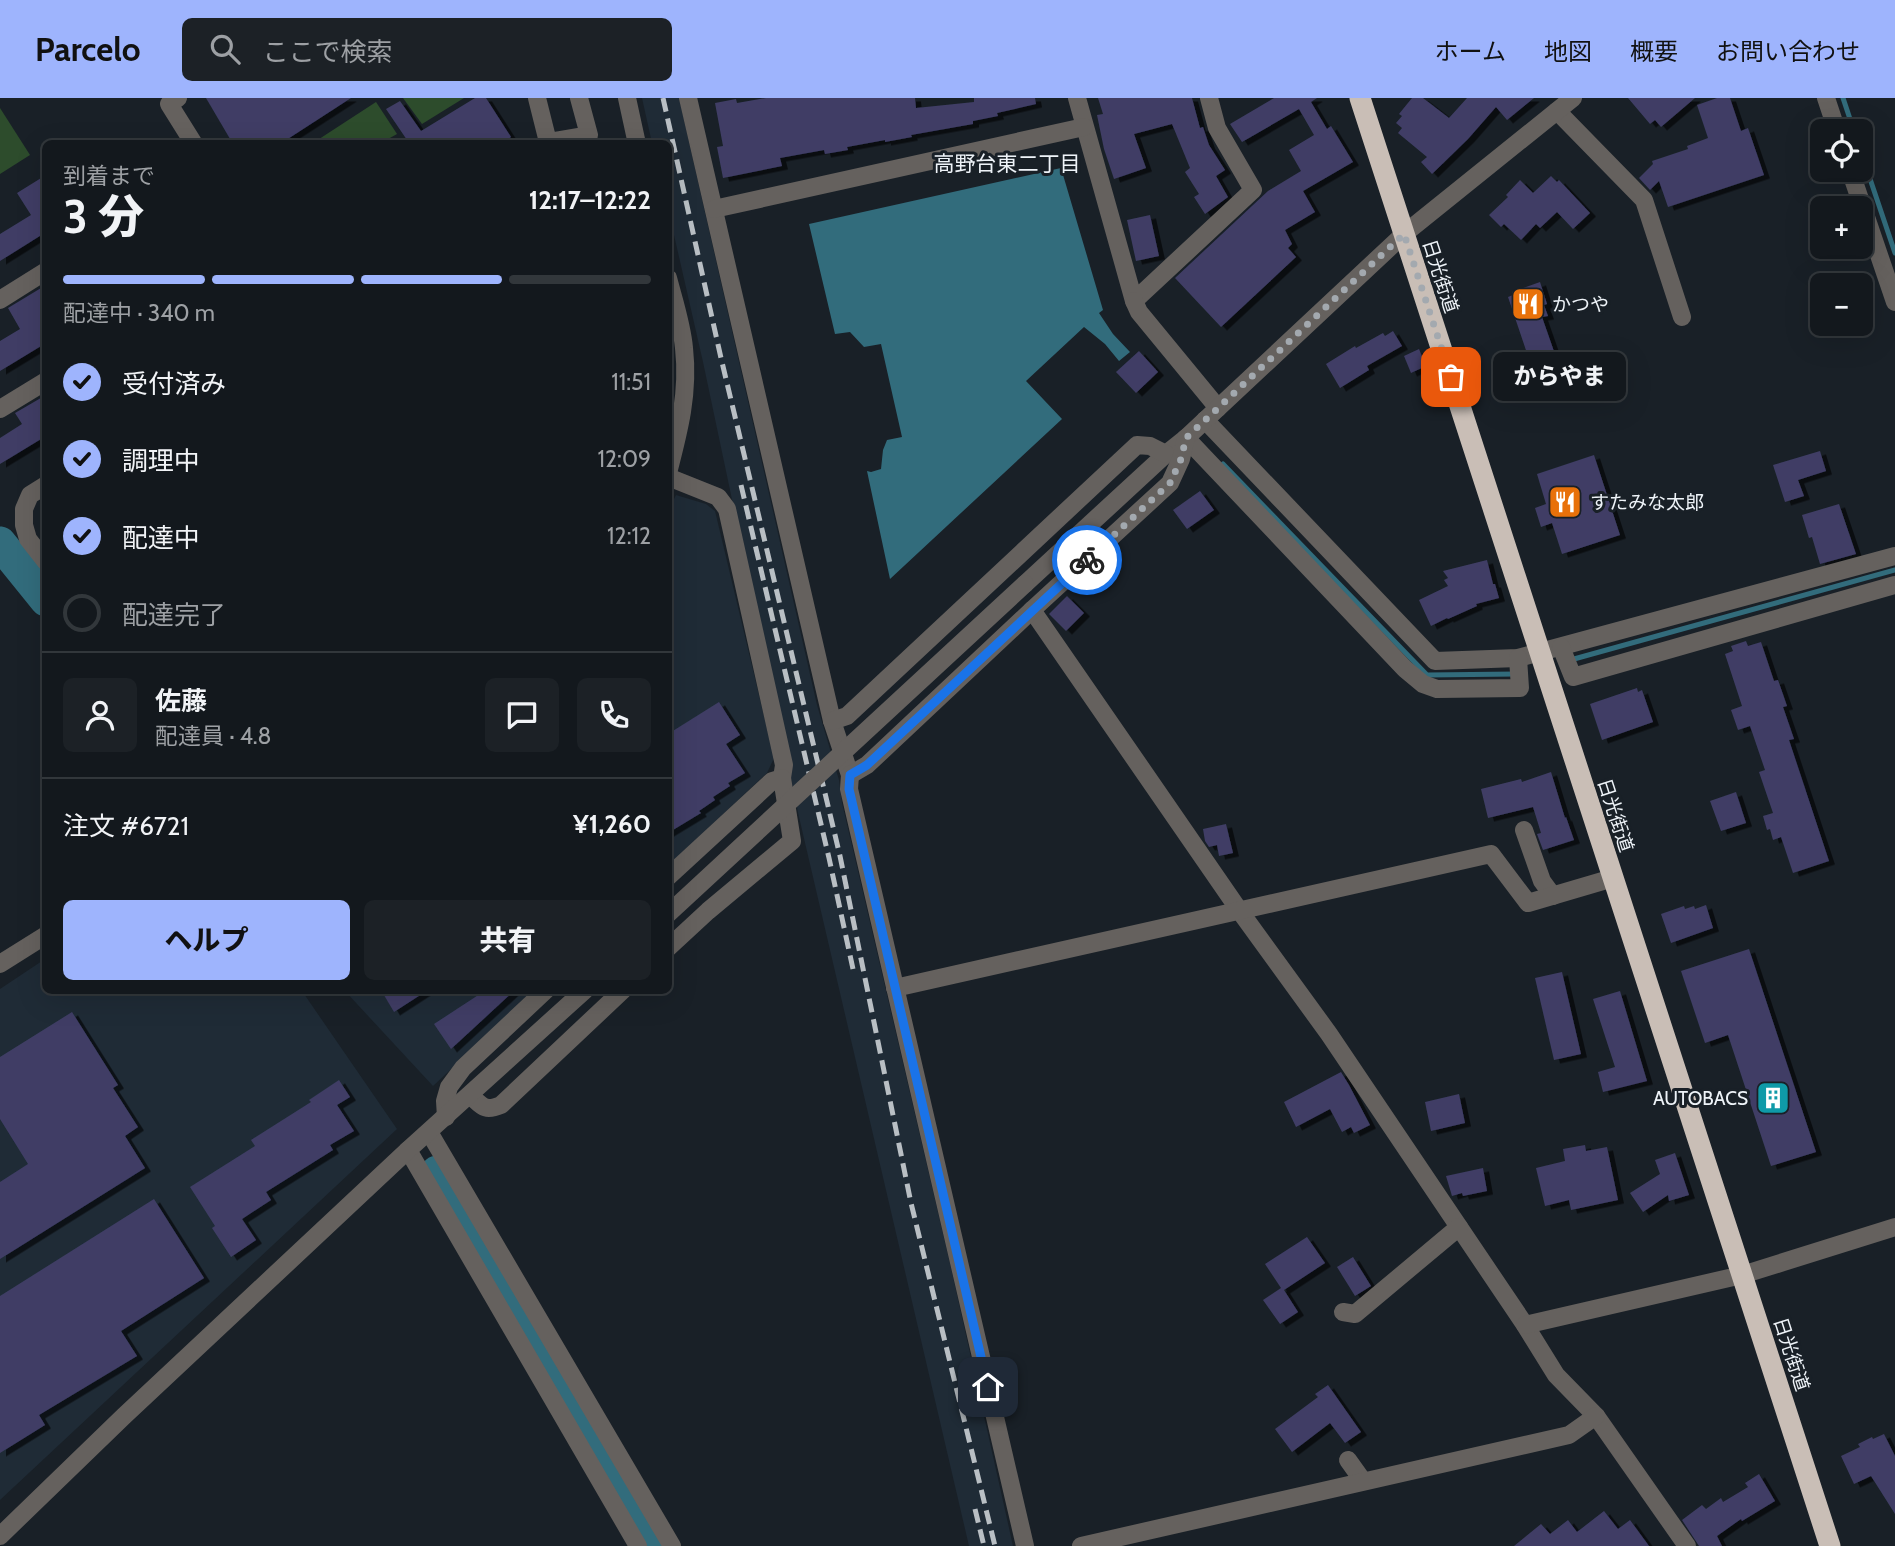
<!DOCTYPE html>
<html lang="ja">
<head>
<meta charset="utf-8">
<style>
	:root { --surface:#13181d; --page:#1c2126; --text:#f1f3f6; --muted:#9da0a4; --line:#32373b; --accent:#9eb4fd }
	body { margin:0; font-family:Cabin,"Noto Sans JP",sans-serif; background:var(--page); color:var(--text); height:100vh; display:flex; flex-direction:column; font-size:26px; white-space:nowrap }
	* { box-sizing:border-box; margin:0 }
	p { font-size:23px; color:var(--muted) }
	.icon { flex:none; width:38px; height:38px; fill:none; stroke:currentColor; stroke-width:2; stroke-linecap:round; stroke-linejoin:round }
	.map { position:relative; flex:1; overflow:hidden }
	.panel { position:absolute; left:42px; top:42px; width:630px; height:854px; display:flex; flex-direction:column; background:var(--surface); border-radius:10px; box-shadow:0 7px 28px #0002,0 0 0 2px var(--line) }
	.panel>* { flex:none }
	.controls { position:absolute; left:1810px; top:21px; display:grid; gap:14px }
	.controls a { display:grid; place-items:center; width:63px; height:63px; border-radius:10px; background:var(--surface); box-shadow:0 7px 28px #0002,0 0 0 2px var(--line); font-size:35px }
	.pin { position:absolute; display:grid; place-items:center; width:60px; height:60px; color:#fff; margin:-30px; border-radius:14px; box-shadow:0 4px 10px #0006 }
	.courier { position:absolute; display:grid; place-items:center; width:70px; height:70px; margin:-35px; border:5px solid #1a73e8; border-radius:50%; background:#fff; color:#222; box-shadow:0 2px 9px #0007 }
	.bubble { position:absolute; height:49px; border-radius:10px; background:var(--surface); box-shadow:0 7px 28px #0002,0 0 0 2px var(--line); font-size:23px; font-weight:800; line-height:49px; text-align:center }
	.head em { font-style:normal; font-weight:800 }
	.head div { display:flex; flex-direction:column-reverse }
	.head { display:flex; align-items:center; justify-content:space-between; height:119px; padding:0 21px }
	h1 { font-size:46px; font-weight:800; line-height:52px }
	.bar { display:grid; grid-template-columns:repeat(4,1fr); gap:10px 7px; align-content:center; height:84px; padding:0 21px }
	.bar i { height:9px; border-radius:5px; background:var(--line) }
	.bar .selected { background:var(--accent) }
	.bar p { grid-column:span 4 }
	.line { display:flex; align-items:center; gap:18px; padding:0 21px; border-top:2px solid var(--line) }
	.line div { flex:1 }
	.round { display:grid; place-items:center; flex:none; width:74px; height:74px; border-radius:10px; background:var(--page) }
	ol { padding:0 21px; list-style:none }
	li { display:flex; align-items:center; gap:21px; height:77px }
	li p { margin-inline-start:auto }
	li .icon { padding:7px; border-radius:50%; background:var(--accent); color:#111; stroke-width:4 }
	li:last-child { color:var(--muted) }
	li i { width:38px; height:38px; border:4px solid var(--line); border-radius:50% }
	.primary-button { display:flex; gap:14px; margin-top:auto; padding:14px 21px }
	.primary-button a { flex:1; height:80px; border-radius:10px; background:var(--accent); color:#111; font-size:28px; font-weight:800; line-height:80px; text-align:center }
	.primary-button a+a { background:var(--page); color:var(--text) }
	header { display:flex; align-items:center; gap:42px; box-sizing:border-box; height:98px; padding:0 35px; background:var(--accent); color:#111 }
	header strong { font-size:33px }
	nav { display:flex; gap:38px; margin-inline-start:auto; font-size:24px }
	.search { width:490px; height:63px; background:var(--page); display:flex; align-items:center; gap:18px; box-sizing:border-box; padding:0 24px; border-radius:10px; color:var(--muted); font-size:26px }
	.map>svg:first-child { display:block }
</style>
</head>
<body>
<header>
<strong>Parcelo</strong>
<div class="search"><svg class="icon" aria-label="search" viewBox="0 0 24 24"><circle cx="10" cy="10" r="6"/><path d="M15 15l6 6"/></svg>ここで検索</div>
<nav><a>ホーム</a><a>地図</a><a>概要</a><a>お問い合わせ</a></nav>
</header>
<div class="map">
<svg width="1895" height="1448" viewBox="0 0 1895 1448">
	<defs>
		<filter id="shadow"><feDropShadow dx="6" dy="3.5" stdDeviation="0" flood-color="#0009"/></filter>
	</defs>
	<rect width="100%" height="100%" fill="#192027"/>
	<!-- built -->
	<g fill="#1f2b36">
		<path d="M642 0H679L817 607 839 682 842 705 951 1170 1013 1448H969L799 719 703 264 669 115 668 46 652 45Z"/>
		<path d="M676 397 706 406 715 413 774 660 767 675 669 767 668 413Z"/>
		<path d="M45 861 46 892 302 893 397 1031 0 1402V891Z"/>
		<path d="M345 893H535L433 988Z"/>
	</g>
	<!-- green -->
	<g fill="#2d4c2c">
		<path d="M403 0H464L422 26Z"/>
		<path d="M376 4 397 36 381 45H313Z"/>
		<path d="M0 10 30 57 0 76Z"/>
	</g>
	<!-- water -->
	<path fill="#326c7c" d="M1061 70 1103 212 1099 215 1113 236 1130 254 1119 263 1105 246 1084 229 1026 283 1062 321 890 481 867 373 871 374 881 371 883 352 887 342 902 339 881 246 864 249 850 234 835 236 809 126Z"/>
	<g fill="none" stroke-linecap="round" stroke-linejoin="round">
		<!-- stream -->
		<g stroke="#326c7c" stroke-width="5">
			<path d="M1843 0 1854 33"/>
			<path d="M1860 51 1895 155"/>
			<path d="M1223 366 1427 577 1516 576"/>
			<path d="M1574 561 1895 472"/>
		</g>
		<!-- river -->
		<g stroke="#326c7c" stroke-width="33">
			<path d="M0 445 46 502"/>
			<path d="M437 1074 656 1448"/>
		</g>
	</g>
	<!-- building -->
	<g fill="#3f3e65" filter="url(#shadow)">
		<path d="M206 0H351L280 46H233Z"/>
		<path d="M475 0H486L511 39 502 46H402L407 42 386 11 400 3 421 33Z"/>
		<path d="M766 0H915L916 10 974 4V0H1035L1036 6 997 15 998 18 973 23V26L911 37 912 39 885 44V42L847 49 848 52 825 56 824 52 780 60 782 68 723 80 717 49 723 48 715 5 736 1 737 5Z"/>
		<path d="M1098 0H1192L1200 30 1203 29 1209 47 1225 72 1216 78 1228 99 1205 116 1194 99 1199 96 1185 74 1190 70 1172 26 1134 36 1146 70 1114 81 1104 51 1097 17 1103 16Z"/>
		<path d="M1274 0H1317L1311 4 1327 31 1331 28 1353 64 1303 93 1315 114 1285 132 1292 146 1288 150 1296 159 1221 229 1175 180 1268 93 1301 73 1289 52 1314 37 1299 11 1242 44 1230 26Z"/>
		<path d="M1412 0H1423L1449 20 1467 0H1534L1507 22 1496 9 1468 41 1432 76 1421 64 1427 59 1398 35 1402 30 1396 25 1402 18 1399 16Z"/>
		<path d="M1628 0H1695L1661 29 1655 22 1650 26Z"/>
		<path d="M1717 0H1730L1741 33 1748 30 1764 77 1668 109 1659 83 1650 92 1639 80 1653 66 1652 63 1688 51 1687 48 1708 40 1697 7Z"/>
		<path d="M46 77V141L43 136 0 163V136L31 117 17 95Z"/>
		<path d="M1551 78 1557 84 1559 82 1590 115 1573 131 1557 114 1540 130 1536 126 1521 142 1504 126 1501 129 1489 117 1508 99 1506 97 1520 82 1533 95Z"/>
		<path d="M1150 117 1159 158 1136 163 1127 122Z"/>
		<path d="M1540 184 1547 206 1544 207 1548 218 1542 219 1557 262 1532 270 1508 199 1513 197 1512 194Z"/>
		<path d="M46 187V245L0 273V243L20 231 8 210Z"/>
		<path d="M1393 233 1402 248 1367 268 1369 272 1340 290 1326 266 1355 248 1356 250 1383 235 1385 238Z"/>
		<path d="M1419 251 1426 268 1411 275 1404 258Z"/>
		<path d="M1139 253 1158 274 1136 295 1116 274Z"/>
		<path d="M46 297V338L0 366V340L22 326 15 315Z"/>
		<path d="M1820 353 1826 373 1798 382 1804 398 1785 404 1773 367Z"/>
		<path d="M1594 357 1620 437 1562 456 1552 425 1541 429 1535 410 1546 406 1537 376Z"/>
		<path d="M1200 393 1214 412 1187 431 1173 412Z"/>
		<path d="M1839 406 1856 456 1820 466 1812 439 1809 440 1802 417Z"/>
		<path d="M1487 462 1493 486H1495L1499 500 1476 506 1477 508 1448 521 1447 520 1431 528 1419 502 1448 488 1444 482 1448 480 1443 473Z"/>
		<path d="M1067 498 1084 515 1066 533 1049 516Z"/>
		<path d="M1746 543 1748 548 1761 544 1774 583 1778 582 1787 608 1783 609 1794 641 1789 642 1829 763 1793 775 1781 739 1773 742 1770 731 1767 732 1763 718 1773 715 1759 674 1765 672 1750 628 1738 632 1731 612 1742 608 1725 556 1733 553 1731 548Z"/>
		<path d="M1637 590 1638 594 1642 592 1653 624 1602 642 1590 606Z"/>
		<path d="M719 604 740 637 726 646 745 675 728 685 730 688 713 699 715 702 699 713 701 715 668 735V636Z"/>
		<path d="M1551 674 1565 720 1566 719 1574 742 1543 752 1537 736 1541 735 1533 709 1488 720 1481 691 1521 681 1522 684Z"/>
		<path d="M1736 694 1746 725 1721 733 1710 703Z"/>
		<path d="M1226 726 1233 755 1219 758 1217 747 1209 749 1205 743 1203 731Z"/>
		<path d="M1706 807 1713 830 1671 845 1661 816 1684 808 1685 811 1694 808 1695 811Z"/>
		<path d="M1749 851 1816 1054 1771 1068 1728 937 1705 945 1681 873Z"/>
		<path d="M1562 874 1581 956 1554 962 1535 880Z"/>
		<path d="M381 892H428L394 914Z"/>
		<path d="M486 892H515L451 951 434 926Z"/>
		<path d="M1620 893 1647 983 1603 994 1598 974 1615 969 1593 901Z"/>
		<path d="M72 914 118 987 113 990 138 1029 125 1038 145 1070 0 1161V1084L28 1066 0 1021V959Z"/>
		<path d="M1341 974 1349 987 1370 1027 1354 1035 1351 1029 1342 1034 1330 1011 1296 1029 1284 1004Z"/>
		<path d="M339 982 350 999 337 1007 354 1033 330 1047 333 1052 266 1094 271 1102 242 1121 256 1142 231 1159 212 1130 215 1128 190 1089 255 1048 251 1042 311 1004 309 1002Z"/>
		<path d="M1459 996 1465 1025 1431 1033 1425 1004Z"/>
		<path d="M1585 1047 1586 1053 1607 1049 1618 1102 1571 1112 1569 1102 1545 1108 1536 1070 1565 1063 1563 1051Z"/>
		<path d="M1675 1055 1689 1097 1669 1103 1668 1097 1643 1114 1630 1095 1660 1076 1655 1062Z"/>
		<path d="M1483 1070 1487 1093 1463 1098 1462 1095 1452 1098 1446 1078Z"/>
		<path d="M154 1101 204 1180 121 1233 137 1258 39 1317 45 1327 0 1355V1198Z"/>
		<path d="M1307 1139 1325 1165 1284 1192 1298 1214 1280 1226 1263 1202 1281 1190 1265 1166Z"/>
		<path d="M1353 1159 1371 1188 1355 1198 1337 1169Z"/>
		<path d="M1328 1287 1361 1334 1345 1345 1330 1325 1292 1354 1275 1331 1318 1299 1315 1296Z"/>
		<path d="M1884 1336 1895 1358V1416L1871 1378 1854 1386 1841 1358 1860 1349 1858 1346 1872 1339 1873 1341Z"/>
		<path d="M1759 1376 1775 1403 1742 1423 1741 1421 1717 1438 1722 1448H1699L1682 1422 1702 1407 1706 1411 1721 1400 1723 1404 1748 1389 1745 1385Z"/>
		<path d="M1604 1413 1618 1431 1630 1422 1649 1448H1514L1541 1426 1550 1436 1568 1422 1577 1434Z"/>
	</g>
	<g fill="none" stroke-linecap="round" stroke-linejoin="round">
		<!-- minor -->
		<g stroke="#65615e" stroke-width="18">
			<path d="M178 0 169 6 194 46"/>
			<path d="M537 0 548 44 589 37 579 0"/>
			<path d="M627 0 637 46"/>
			<path d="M688 0 832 623 850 677 849 691 1025 1448"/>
			<path d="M1077 0 1134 203 1253 92 1217 30 1209 0"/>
			<path d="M1826 0 1837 33"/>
			<path d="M1557 13 1644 102 1682 219"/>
			<path d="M1850 72 1895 204"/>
			<path d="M714 111 1084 29"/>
			<path d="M668 180C674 203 682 227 684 250 689 295 679 333 668 375"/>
			<path d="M0 202 46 173"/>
			<path d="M1134 203 1139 214 1218 310"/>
			<path d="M0 311 46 283"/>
			<path d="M1205 322 1435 563 1518 560 1895 458"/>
			<path d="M1186 340 1405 571 1423 586 1437 591 1520 590 1518 560"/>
			<path d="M668 379 718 399 727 411 784 667 782 680"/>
			<path d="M46 387 30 397 24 411V427L28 441 46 464"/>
			<path d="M1025 486 1166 356 1186 340 1404 136 1573 0"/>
			<path d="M1032 512 1239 812 1329 936 1525 1227 1556 1277 1596 1318 1687 1448"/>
			<path d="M1561 549 1573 579 1895 487"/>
			<path d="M832 623 847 618 1137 347 1150 348 1166 356"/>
			<path d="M850 677 867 667 1032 512 1170 385 1181 361 1186 340"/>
			<path d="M1524 732 1542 783 1553 798"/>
			<path d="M668 779 772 683 782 680 792 743 708 813 668 850"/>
			<path d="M0 866 46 837"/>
			<path d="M895 890 1491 756 1528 805 1613 780"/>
			<path d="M470 997C482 1008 484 1014 501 1007L623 892"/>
			<path d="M446 1019 445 1003 449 989 463 970 546 892"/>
			<path d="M429 1034 672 1448"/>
			<path d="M408 1052 638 1448"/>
			<path d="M1343 1214 1355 1216 1459 1129"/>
			<path d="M1525 1227 1742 1177 1895 1129"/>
			<path d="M1348 1362 1363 1383"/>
			<path d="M0 1438 124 1318 408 1052 585 892"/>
			<path d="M1081 1448 1569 1337 1596 1318"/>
		</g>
		<!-- highway -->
		<path stroke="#c9beb6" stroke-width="21" d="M1360 0 1830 1448"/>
		<!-- rail -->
		<g stroke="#b9bfc4" stroke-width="5" stroke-dasharray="14 7" stroke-linecap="butt">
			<path d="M663 0 721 260 840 758 911 1105 995 1448"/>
			<path d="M741 387 829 760 853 871"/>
			<path d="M975 1411 984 1448"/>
		</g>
		<!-- minor-bridge -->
		<path stroke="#65615e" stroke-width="18" d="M668 816 1025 486"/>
	</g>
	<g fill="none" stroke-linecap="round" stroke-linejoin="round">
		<!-- done -->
		<path stroke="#a3a9af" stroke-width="7" stroke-dasharray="0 12.6" d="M1087 462 1170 385 1181 361 1186 340 1404 136 1451 279"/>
		<!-- route -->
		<path stroke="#1a73e8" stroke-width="9" d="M988 1289 849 691 850 677 867 667 1087 462"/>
	</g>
	<!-- icons -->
	<defs>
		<symbol id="restaurant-square" viewBox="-11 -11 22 22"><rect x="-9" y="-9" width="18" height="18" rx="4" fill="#e8710a" stroke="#192027"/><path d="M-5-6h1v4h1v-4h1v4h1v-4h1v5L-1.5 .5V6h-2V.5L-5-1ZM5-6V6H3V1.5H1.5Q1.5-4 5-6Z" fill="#fff"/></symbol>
		<symbol id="building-square" viewBox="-11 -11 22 22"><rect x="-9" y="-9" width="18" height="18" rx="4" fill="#0f9aa8" stroke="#192027"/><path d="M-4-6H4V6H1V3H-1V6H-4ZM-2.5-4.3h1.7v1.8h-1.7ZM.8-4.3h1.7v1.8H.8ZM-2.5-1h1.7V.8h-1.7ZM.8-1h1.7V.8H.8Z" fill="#fff"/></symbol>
	</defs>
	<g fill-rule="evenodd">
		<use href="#restaurant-square" x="1509" y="187" width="38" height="38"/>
		<use href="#restaurant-square" x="1546" y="385" width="38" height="38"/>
		<use href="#building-square" x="1754" y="981" width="38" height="38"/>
	</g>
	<g text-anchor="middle" stroke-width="6" stroke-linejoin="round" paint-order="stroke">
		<!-- street labels -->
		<g font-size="19" fill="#eef3f8" stroke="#192027">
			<text transform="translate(1441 178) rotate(72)" y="7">日光街道</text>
			<text transform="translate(1616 717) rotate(72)" y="7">日光街道</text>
			<text transform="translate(1792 1256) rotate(72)" y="7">日光街道</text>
		</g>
		<!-- poi labels -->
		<g font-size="19" fill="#eef3f8" stroke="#192027" text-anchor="start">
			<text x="1552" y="213">かつや</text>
			<text x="1590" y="411">すたみな太郎</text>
			<text x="1748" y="1007" text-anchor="end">AUTOBACS</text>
		</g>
		<!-- neighbourhood labels -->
		<g font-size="21" fill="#eef3f8" stroke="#192027">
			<text x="1007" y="73">高野台東二丁目</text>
		</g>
	</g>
</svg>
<div class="controls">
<a><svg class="icon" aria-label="locate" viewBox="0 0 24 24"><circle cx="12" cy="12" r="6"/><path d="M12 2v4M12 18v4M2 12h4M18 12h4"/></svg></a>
<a>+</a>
<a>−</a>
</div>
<div class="pin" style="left:1451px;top:279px;background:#ea580c"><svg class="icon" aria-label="bag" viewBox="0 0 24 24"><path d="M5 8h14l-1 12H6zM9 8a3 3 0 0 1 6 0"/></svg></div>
<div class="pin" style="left:988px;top:1289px;background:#1f2937"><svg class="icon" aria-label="home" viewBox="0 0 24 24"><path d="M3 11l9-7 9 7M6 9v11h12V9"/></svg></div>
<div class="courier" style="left:1087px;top:462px"><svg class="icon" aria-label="bike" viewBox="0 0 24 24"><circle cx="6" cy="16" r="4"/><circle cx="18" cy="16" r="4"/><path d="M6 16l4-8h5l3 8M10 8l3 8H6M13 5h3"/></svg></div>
<div class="bubble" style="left:1493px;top:254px;width:133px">からやま</div>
<section class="panel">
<div class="head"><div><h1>3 分</h1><p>到着まで</p></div><em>12:17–12:22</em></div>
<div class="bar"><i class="selected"></i><i class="selected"></i><i class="selected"></i><i></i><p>配達中 · 340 m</p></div>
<ol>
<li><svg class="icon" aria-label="check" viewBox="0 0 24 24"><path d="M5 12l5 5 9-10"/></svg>受付済み<p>11:51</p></li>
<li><svg class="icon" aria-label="check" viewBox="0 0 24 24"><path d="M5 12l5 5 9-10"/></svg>調理中<p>12:09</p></li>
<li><svg class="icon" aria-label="check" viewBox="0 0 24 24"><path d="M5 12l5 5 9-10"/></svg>配達中<p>12:12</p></li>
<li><i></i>配達完了</li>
</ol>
<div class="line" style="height:126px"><a class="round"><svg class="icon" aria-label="person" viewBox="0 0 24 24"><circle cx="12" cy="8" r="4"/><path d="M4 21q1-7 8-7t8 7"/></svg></a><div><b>佐藤</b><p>配達員 · 4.8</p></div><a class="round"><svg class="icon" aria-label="chat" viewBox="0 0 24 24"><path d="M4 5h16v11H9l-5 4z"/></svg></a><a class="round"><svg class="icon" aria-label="phone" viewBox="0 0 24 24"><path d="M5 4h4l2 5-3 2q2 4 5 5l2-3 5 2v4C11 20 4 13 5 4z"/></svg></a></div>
<div class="line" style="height:91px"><div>注文 #6721</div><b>¥1,260</b></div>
<div class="primary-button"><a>ヘルプ</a><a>共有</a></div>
</section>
</div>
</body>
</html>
